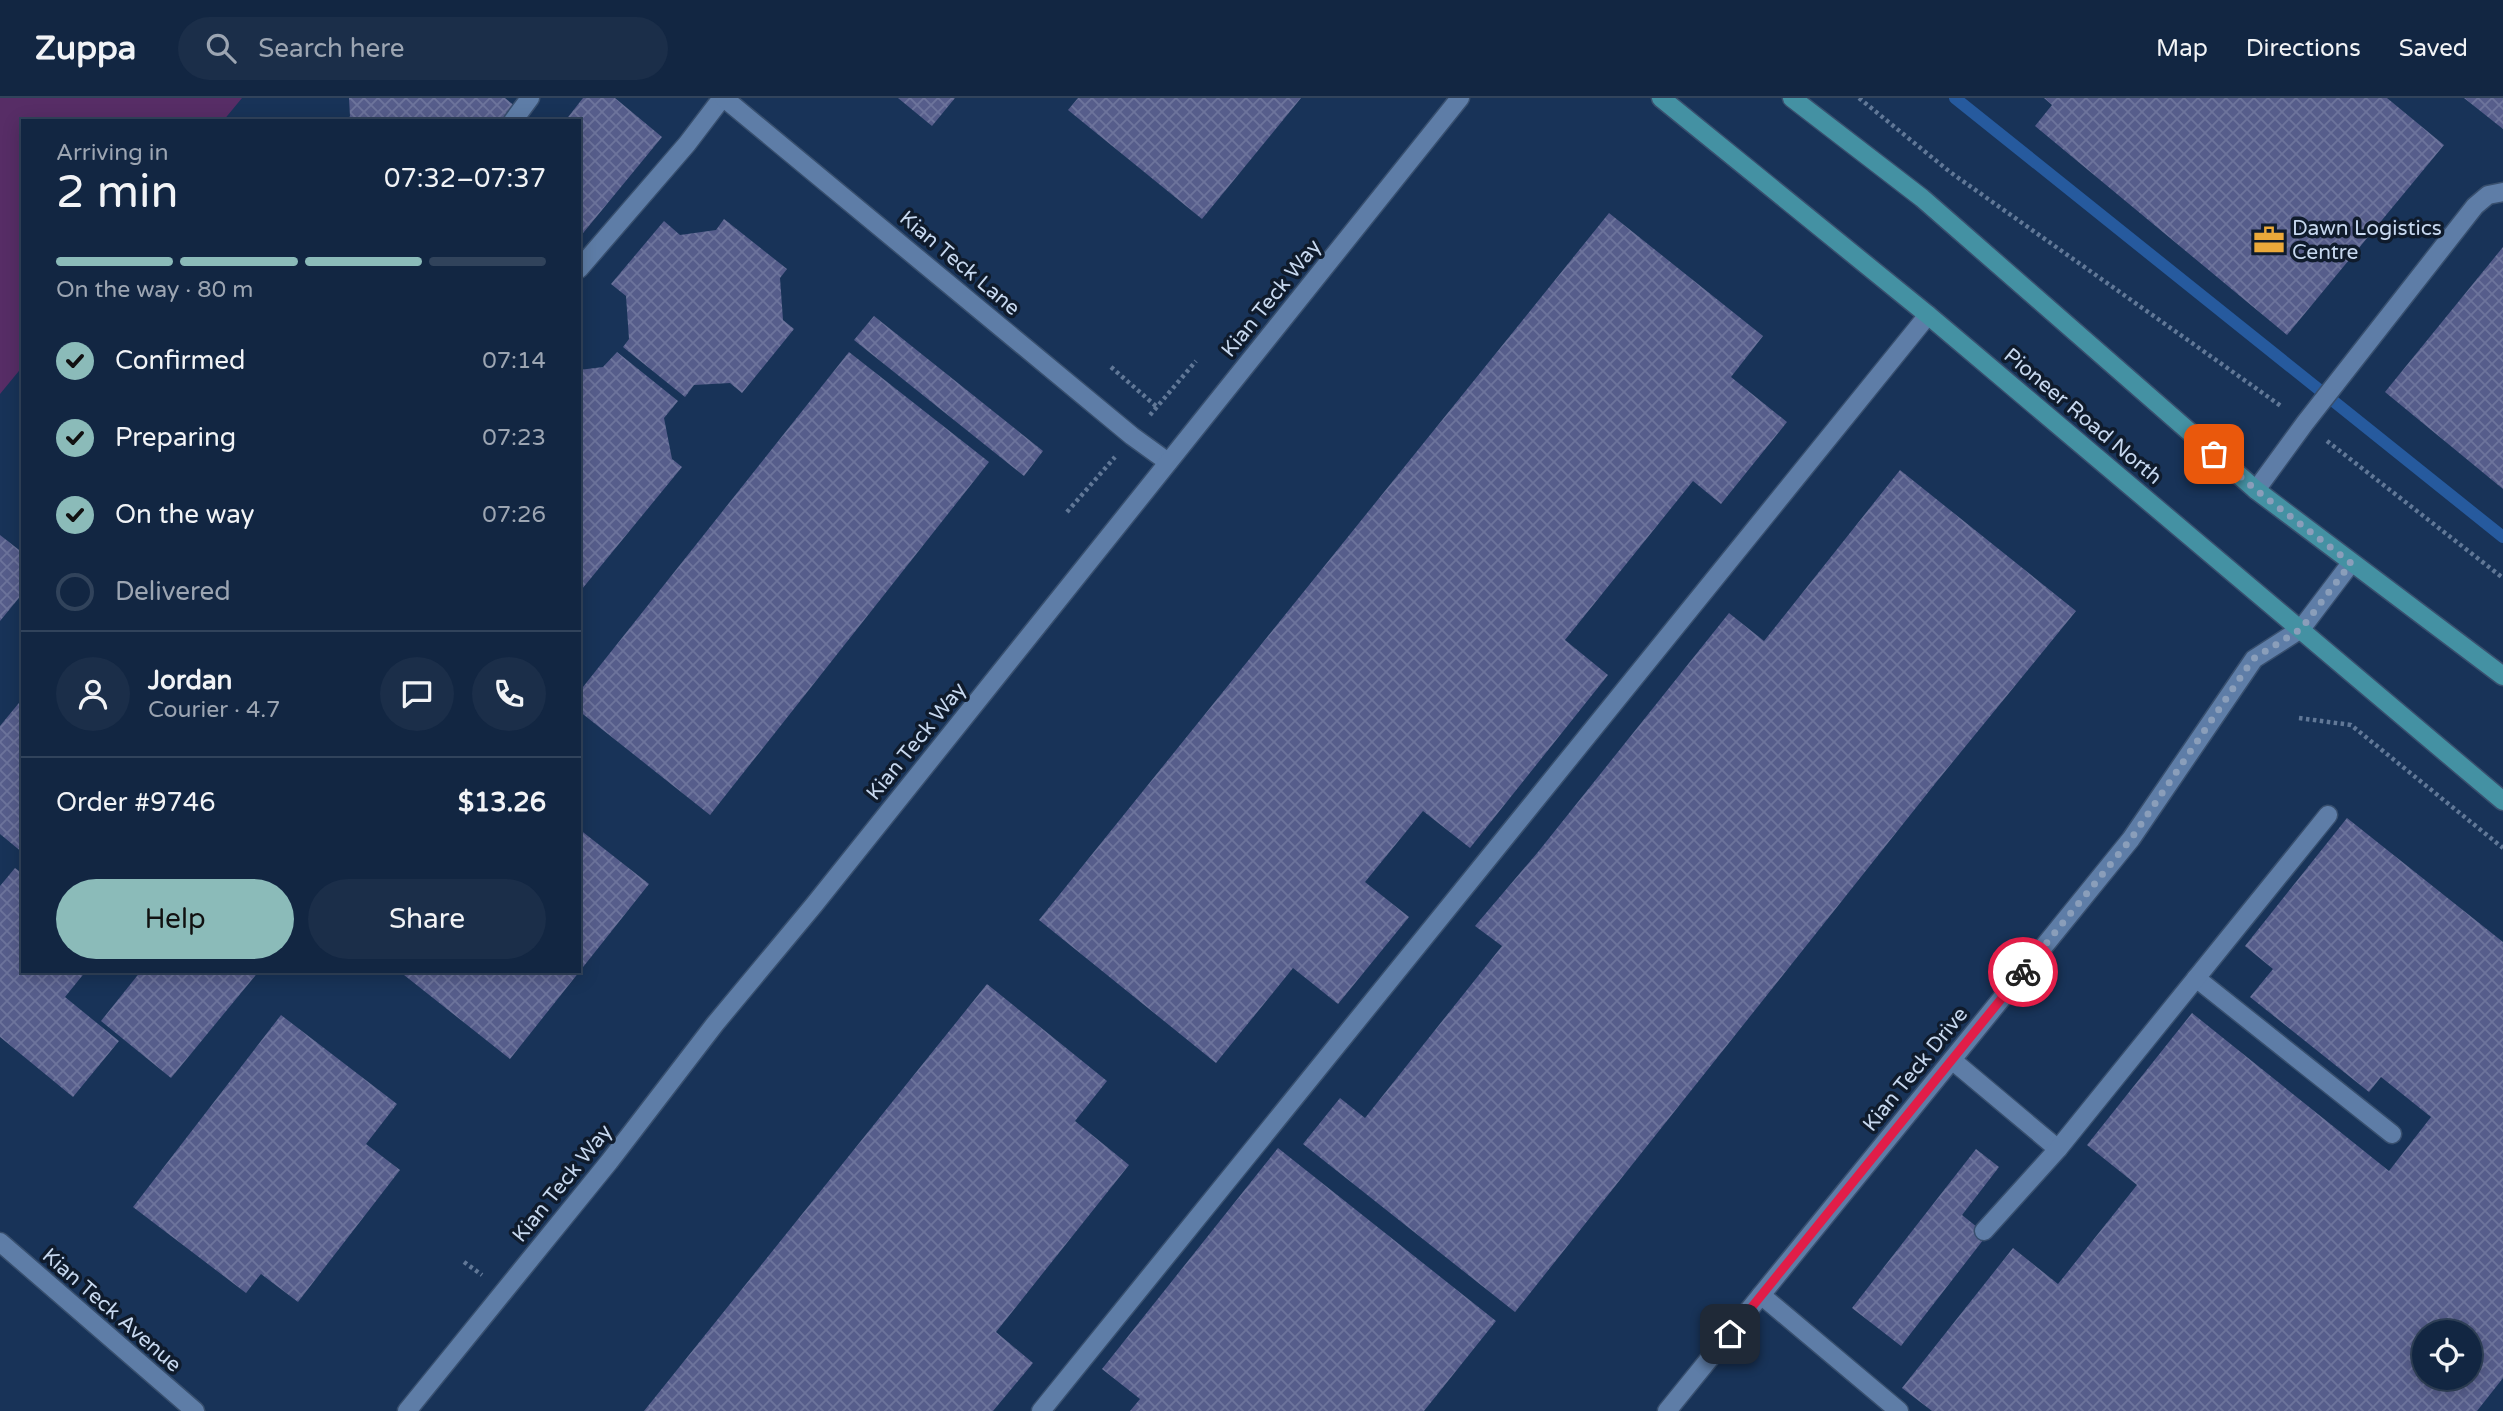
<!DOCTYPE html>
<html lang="en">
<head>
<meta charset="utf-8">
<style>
	:root { --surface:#122642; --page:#1b2e49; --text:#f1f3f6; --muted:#9ca5b2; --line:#31435b; --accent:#8bbbb9 }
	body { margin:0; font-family:"Varela Round",sans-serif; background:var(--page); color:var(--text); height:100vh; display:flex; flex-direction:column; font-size:26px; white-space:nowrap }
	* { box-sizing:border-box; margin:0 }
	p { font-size:23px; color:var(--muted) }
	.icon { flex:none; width:38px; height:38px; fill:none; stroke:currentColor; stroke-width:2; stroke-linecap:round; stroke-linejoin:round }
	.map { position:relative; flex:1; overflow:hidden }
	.side { position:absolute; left:21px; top:21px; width:560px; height:854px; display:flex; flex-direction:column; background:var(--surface); border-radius:0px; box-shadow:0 4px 18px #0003,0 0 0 2px var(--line) }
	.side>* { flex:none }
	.tools { position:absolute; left:2412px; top:1222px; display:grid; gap:14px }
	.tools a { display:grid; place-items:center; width:70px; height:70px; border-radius:50%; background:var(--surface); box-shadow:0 4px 18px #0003,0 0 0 2px var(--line); font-size:35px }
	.pin { position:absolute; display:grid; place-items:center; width:60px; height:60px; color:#fff; margin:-30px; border-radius:14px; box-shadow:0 4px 10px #0006 }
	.courier { position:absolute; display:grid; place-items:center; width:70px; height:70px; margin:-35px; border:5px solid #e11d48; border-radius:50%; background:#fff; color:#222; box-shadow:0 2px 9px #0007 }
	.summary em { font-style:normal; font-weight:600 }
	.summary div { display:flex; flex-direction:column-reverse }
	.summary { display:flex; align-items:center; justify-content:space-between; height:119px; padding:0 35px }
	h1 { font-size:46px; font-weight:600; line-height:52px }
	.bar { display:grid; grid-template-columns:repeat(4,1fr); gap:10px 7px; align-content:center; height:84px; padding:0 35px }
	.bar i { height:9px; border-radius:5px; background:var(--line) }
	.bar .on { background:var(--accent) }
	.bar p { grid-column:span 4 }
	.line { display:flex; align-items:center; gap:18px; padding:0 35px; border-top:2px solid var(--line) }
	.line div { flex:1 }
	.round { display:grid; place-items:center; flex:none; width:74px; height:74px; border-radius:37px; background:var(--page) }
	ol { padding:0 35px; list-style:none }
	li { display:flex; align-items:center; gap:21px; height:77px }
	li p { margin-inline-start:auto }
	li .icon { padding:7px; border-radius:50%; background:var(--accent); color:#111; stroke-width:4 }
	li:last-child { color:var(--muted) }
	li i { width:38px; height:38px; border:4px solid var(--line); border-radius:50% }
	.primary-button { display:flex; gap:14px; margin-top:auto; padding:14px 35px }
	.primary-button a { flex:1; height:80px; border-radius:42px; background:var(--accent); color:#111; font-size:28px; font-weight:600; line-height:80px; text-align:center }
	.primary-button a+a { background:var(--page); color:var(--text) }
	header { display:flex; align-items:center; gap:42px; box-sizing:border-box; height:98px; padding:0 35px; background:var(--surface); border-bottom:2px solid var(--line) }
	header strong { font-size:33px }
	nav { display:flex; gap:38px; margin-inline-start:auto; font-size:24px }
	.search { width:490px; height:63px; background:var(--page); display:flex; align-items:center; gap:18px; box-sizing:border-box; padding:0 24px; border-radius:38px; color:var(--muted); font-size:26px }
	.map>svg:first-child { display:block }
</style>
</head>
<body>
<header>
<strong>Zuppa</strong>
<div class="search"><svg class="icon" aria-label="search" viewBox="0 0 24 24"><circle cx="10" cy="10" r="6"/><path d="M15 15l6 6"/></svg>Search here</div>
<nav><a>Map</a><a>Directions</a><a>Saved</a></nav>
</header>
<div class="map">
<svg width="2503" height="1313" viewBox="0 0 2503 1313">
	<defs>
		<pattern id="building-cross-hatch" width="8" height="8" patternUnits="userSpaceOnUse" patternTransform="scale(1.75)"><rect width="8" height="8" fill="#565d8b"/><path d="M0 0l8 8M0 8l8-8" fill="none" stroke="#6d749c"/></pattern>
	</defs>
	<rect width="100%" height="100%" fill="#183358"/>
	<!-- grass -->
	<path fill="#572d66" d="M0 0H242L223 23H23V268L0 296Z"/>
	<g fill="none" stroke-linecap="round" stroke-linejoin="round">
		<!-- stream -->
		<path stroke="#265a9e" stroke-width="12" d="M1955 0 2503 439"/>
	</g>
	<!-- building -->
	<g fill="url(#building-cross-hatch)" fill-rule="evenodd">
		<path d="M349 0H505L516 9 505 23H347L350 18Z"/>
		<path d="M583 0H615L662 39 579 140V23H565Z"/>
		<path d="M898 0H955L932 28Z"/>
		<path d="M1078 0H1301L1202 121 1068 12Z"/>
		<path d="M2044 0H2387L2444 47 2287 237 2035 28 2052 7Z"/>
		<path d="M2464 0H2503V31Z"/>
		<path d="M1609 115 1763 238 1731 279 1787 324 1721 406 1693 383 1565 542 1608 577 1470 750 1423 713 1365 784 1409 819 1338 906 1293 870 1216 965 1039 822Z"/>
		<path d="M724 121 787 171 780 180 783 222 794 231 742 295 730 285 694 287 685 299 623 249 629 241 626 198 611 186 664 123 680 137 716 132Z"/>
		<path d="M2503 149V391L2385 294Z"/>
		<path d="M874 218 1043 353 1024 378 854 242Z"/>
		<path d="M617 254 678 303 664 320 672 361 682 369 582 491 579 489V272L603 269Z"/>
		<path d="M849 254 989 364 710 717 579 613V594Z"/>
		<path d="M1900 372 2076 513 1938 682 1515 1214 1303 1046 1340 1000 1365 1020 1439 927 1502 848 1475 828 1538 754 1729 515 1764 543Z"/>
		<path d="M0 437 23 455V495L0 523Z"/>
		<path d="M23 600V755L0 736V628Z"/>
		<path d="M2347 720 2503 844V1280L2477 1313H1932L1902 1290 2013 1150 2058 1186 2137 1087 2087 1047 2192 915 2389 1073 2431 1019 2381 979 2369 994 2250 899 2273 871 2245 848ZM2424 1234H2469V1279H2424Z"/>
		<path d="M579 731 649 786 510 961 399 873H579Z"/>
		<path d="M15 770 23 776V873H86L65 899 119 943 73 999 0 939V788Z"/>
		<path d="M141 873H259L171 980 101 923Z"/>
		<path d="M987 886 1107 983 1075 1023 1129 1067 996 1234 1033 1265 993 1313H644Z"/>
		<path d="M281 917 397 1006 366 1046 400 1072 298 1204 261 1176 246 1195 133 1109Z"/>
		<path d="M1278 1050 1496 1223 1424 1313H1130L1140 1301 1102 1271Z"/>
		<path d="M1976 1051 1999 1069 1962 1117 1987 1137 1901 1248 1852 1210Z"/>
	</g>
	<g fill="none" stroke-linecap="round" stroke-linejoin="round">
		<defs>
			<g id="lane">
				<path d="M513 23 530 0"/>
				<path d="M579 171 687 46 722 0"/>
				<path d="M2256 392 2305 325 2475 108 2488 97 2503 94"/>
				<path d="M2196 880 2392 1036"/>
				<path d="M1952 962 2058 1051"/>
				<path d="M1984 1133 2058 1051 2328 717"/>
				<path d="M1761 1197 1899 1313"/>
				<path d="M1041 1313 1928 217"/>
			</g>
			<g id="street">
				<path d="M724 0 1132 338 1168 364"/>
				<path d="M0 1144 195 1313"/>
				<path d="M407 1313 609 1064 715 926 814 807 1460 0"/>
				<path d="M1667 1313 2131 741 2254 561 2301 531 2351 465"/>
			</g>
			<g id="primary">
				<path d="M1661 0 1928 217 2503 703"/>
				<path d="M1792 0 1922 100 2256 392 2503 578"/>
			</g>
		</defs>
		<!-- lane casing -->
		<use href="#lane" stroke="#384f6e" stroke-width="21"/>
		<!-- street casing -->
		<use href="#street" stroke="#384f6e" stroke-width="21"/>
		<!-- primary casing -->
		<use href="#primary" stroke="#384f6e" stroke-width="21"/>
		<!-- path -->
		<g stroke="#617897" stroke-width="4.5" stroke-dasharray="3.5 3.5" stroke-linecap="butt">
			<path d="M1859 0 1950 74 2281 308"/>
			<path d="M1111 269 1157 309"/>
			<path d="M1150 317 1196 263"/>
			<path d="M2327 343 2503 480"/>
			<path d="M1067 414 1115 359"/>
			<path d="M2299 620 2351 627 2503 750"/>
			<path d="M464 1164 482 1177"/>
		</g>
		<!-- lane -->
		<use href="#lane" stroke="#5e7da7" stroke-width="18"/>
		<!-- street -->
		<use href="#street" stroke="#5e7da7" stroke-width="18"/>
		<!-- primary -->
		<use href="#primary" stroke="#4491a3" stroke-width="18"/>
	</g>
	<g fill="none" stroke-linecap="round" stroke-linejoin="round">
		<!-- done -->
		<path stroke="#8a9eba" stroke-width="7" stroke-dasharray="0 12.6" d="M2023 874 2131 741 2253 561 2301 531 2351 465 2256 392 2214 356"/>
		<!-- route -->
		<path stroke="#e11d48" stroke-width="9" d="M1730 1236 2023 874"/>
	</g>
	<!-- icons -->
	<defs>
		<symbol id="office-bare" viewBox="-9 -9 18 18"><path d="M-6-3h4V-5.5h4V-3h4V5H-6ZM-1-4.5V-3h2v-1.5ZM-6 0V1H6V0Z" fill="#eba93a" stroke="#0f1b2c" stroke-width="2.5" paint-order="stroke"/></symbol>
	</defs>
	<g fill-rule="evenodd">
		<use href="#office-bare" x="2247" y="120" width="44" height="44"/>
	</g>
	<g text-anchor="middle" stroke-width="7" stroke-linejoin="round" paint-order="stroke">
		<!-- poi labels -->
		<g font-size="21" fill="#c7d8ef" stroke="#0f1b2c" text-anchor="start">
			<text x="2292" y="137">Dawn Logistics<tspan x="2292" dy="24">Centre</tspan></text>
		</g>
		<!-- street labels -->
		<g font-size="21" fill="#c7d8ef" stroke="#0f1b2c">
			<text transform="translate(960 165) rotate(40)" y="7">Kian Teck Lane</text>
			<text transform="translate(1271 200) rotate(-51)" y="7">Kian Teck Way</text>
			<text transform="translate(2083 318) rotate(40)" y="7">Pioneer Road North</text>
			<text transform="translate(916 643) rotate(-51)" y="7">Kian Teck Way</text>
			<text transform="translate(1915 971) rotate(-51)" y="7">Kian Teck Drive</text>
			<text transform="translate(562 1085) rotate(-51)" y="7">Kian Teck Way</text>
			<text transform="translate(112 1212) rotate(41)" y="7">Kian Teck Avenue</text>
		</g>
	</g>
</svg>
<div class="tools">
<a><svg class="icon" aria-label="locate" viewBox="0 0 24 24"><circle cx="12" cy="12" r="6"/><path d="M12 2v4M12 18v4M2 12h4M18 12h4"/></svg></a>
</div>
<div class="pin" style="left:2214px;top:356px;background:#ea580c"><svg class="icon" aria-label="bag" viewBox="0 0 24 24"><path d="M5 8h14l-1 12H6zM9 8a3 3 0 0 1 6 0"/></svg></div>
<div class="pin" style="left:1730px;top:1236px;background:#1f2937"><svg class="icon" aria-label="home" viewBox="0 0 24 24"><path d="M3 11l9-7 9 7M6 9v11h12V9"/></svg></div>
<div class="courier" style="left:2023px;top:874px"><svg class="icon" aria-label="bike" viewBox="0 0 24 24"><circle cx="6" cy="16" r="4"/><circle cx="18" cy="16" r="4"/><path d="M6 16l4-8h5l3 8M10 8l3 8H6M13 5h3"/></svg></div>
<section class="side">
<div class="summary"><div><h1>2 min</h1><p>Arriving in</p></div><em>07:32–07:37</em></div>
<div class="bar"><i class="on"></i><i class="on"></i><i class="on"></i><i></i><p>On the way · 80 m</p></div>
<ol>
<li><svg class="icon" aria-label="check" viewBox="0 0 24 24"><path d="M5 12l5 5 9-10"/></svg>Confirmed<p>07:14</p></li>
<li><svg class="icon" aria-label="check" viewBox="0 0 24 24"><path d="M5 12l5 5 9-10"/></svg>Preparing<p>07:23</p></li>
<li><svg class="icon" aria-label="check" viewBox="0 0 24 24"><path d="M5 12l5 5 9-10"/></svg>On the way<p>07:26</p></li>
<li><i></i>Delivered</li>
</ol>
<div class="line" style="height:126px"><a class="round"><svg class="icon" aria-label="person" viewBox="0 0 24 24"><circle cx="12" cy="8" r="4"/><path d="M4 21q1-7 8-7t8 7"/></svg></a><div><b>Jordan</b><p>Courier · 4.7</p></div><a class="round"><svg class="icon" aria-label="chat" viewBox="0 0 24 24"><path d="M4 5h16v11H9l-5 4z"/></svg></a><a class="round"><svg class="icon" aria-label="phone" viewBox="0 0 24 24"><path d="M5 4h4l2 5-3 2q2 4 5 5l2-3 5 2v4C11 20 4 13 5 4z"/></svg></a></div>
<div class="line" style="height:91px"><div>Order #9746</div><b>$13.26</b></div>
<div class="primary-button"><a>Help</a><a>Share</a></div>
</section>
</div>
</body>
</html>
